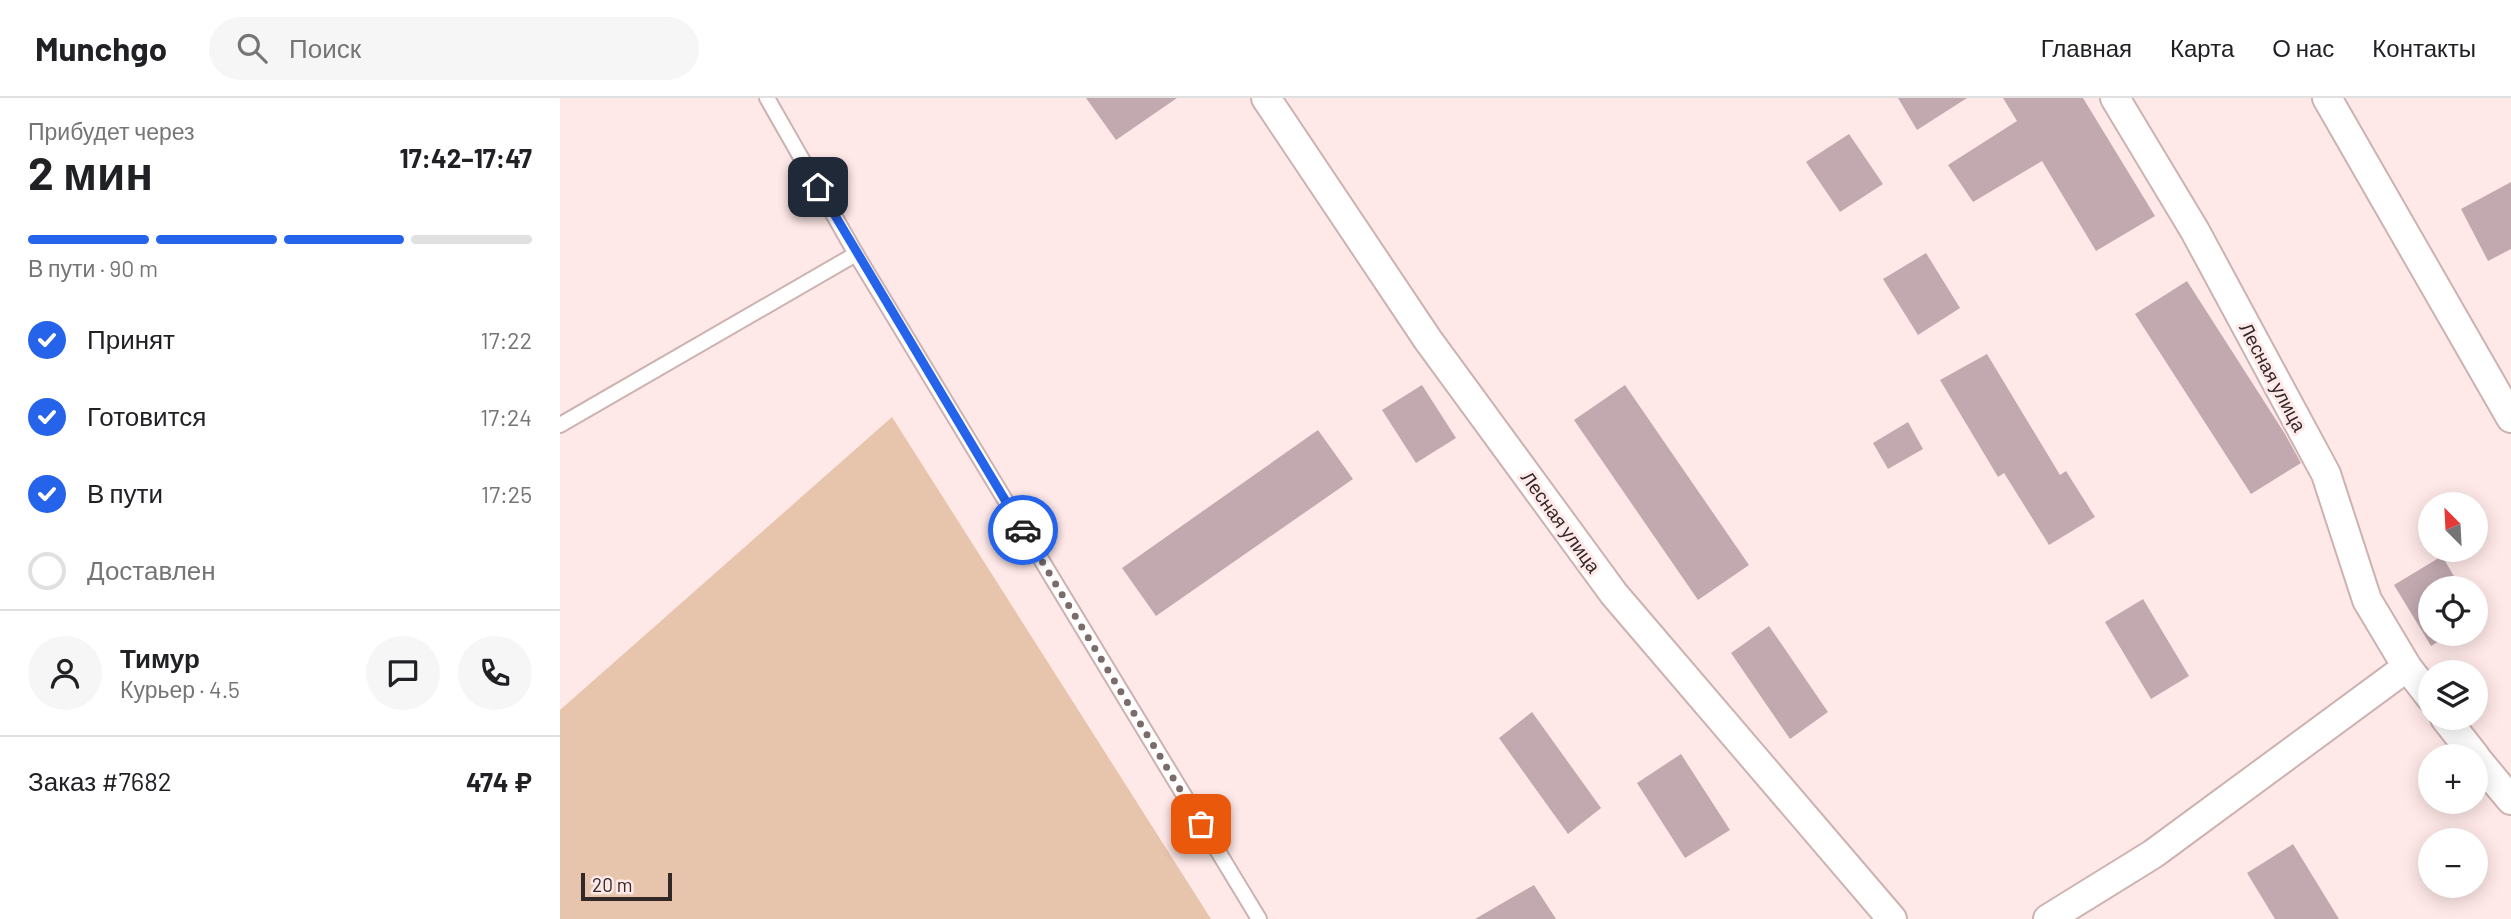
<!DOCTYPE html>
<html lang="ru">
<head>
<meta charset="utf-8">
<style>
	:root { --surface:#fff; --page:#f6f6f6; --text:#202124; --muted:#757577; --line:#e0e0e0; --accent:#2563eb }
	body { margin:0; font-family:Barlow,sans-serif; background:var(--page); color:var(--text); height:100vh; display:flex; flex-direction:column; font-size:26px; white-space:nowrap }
	* { box-sizing:border-box; margin:0 }
	p { font-size:23px; color:var(--muted) }
	.icon { flex:none; width:38px; height:38px; fill:none; stroke:currentColor; stroke-width:2; stroke-linecap:round; stroke-linejoin:round }
	.map { position:relative; flex:1; overflow:hidden }
	.side { display:flex; flex-direction:column; background:var(--surface); width:560px }
	.side>* { flex:none }
	.needle { width:46px; rotate:336deg }
	.tools { position:absolute; left:1858px; top:394px; display:grid; gap:14px }
	.tools a { display:grid; place-items:center; width:70px; height:70px; border-radius:50%; background:var(--surface); box-shadow:0 4px 18px #0003; font-size:35px }
	.scale { position:absolute; left:21px; bottom:18px; width:91px; box-sizing:border-box; padding-left:7px; border:4px solid #322827; border-top:0; font-size:19px; line-height:24px; white-space:nowrap; color:#322827; -webkit-text-stroke:5px #ffe9e8; paint-order:stroke }
	.pin { position:absolute; display:grid; place-items:center; width:60px; height:60px; color:#fff; margin:-30px; border-radius:14px; box-shadow:0 4px 10px #0006 }
	.courier { position:absolute; display:grid; place-items:center; width:70px; height:70px; margin:-35px; border:5px solid #2563eb; border-radius:50%; background:#fff; color:#222; box-shadow:0 2px 9px #0007 }
	.headline em { font-style:normal; font-weight:700 }
	.headline div { display:flex; flex-direction:column-reverse }
	.headline { display:flex; align-items:center; justify-content:space-between; height:119px; padding:0 28px }
	h1 { font-size:46px; font-weight:700; line-height:52px }
	.bar { display:grid; grid-template-columns:repeat(4,1fr); gap:10px 7px; align-content:center; height:84px; padding:0 28px }
	.bar i { height:9px; border-radius:5px; background:var(--line) }
	.bar .on { background:var(--accent) }
	.bar p { grid-column:span 4 }
	.line { display:flex; align-items:center; gap:18px; padding:0 28px; border-top:2px solid var(--line) }
	.line div { flex:1 }
	.round { display:grid; place-items:center; flex:none; width:74px; height:74px; border-radius:37px; background:var(--page) }
	ol { padding:0 28px; list-style:none }
	li { display:flex; align-items:center; gap:21px; height:77px }
	li p { margin-inline-start:auto }
	li .icon { padding:7px; border-radius:50%; background:var(--accent); color:#fff; stroke-width:4 }
	li:last-child { color:var(--muted) }
	li i { width:38px; height:38px; border:4px solid var(--line); border-radius:50% }
	header { display:flex; align-items:center; gap:42px; box-sizing:border-box; height:98px; padding:0 35px; background:var(--surface); border-bottom:2px solid var(--line) }
	header strong { font-size:33px }
	nav { display:flex; gap:38px; margin-inline-start:auto; font-size:24px }
	.search { width:490px; height:63px; background:var(--page); display:flex; align-items:center; gap:18px; box-sizing:border-box; padding:0 24px; border-radius:38px; color:var(--muted); font-size:26px }
	main { display:flex; flex:1; min-height:0 }
	.map>svg:first-child { display:block }
</style>
</head>
<body>
<header>
<strong>Munchgo</strong>
<div class="search"><svg class="icon" aria-label="search" viewBox="0 0 24 24"><circle cx="10" cy="10" r="6"/><path d="M15 15l6 6"/></svg>Поиск</div>
<nav><a>Главная</a><a>Карта</a><a>О нас</a><a>Контакты</a></nav>
</header>
<main>
<section class="side">
<div class="headline"><div><h1>2 мин</h1><p>Прибудет через</p></div><em>17:42–17:47</em></div>
<div class="bar"><i class="on"></i><i class="on"></i><i class="on"></i><i></i><p>В пути · 90 m</p></div>
<ol>
<li><svg class="icon" aria-label="check" viewBox="0 0 24 24"><path d="M5 12l5 5 9-10"/></svg>Принят<p>17:22</p></li>
<li><svg class="icon" aria-label="check" viewBox="0 0 24 24"><path d="M5 12l5 5 9-10"/></svg>Готовится<p>17:24</p></li>
<li><svg class="icon" aria-label="check" viewBox="0 0 24 24"><path d="M5 12l5 5 9-10"/></svg>В пути<p>17:25</p></li>
<li><i></i>Доставлен</li>
</ol>
<div class="line" style="height:126px"><a class="round"><svg class="icon" aria-label="person" viewBox="0 0 24 24"><circle cx="12" cy="8" r="4"/><path d="M4 21q1-7 8-7t8 7"/></svg></a><div><b>Тимур</b><p>Курьер · 4.5</p></div><a class="round"><svg class="icon" aria-label="chat" viewBox="0 0 24 24"><path d="M4 5h16v11H9l-5 4z"/></svg></a><a class="round"><svg class="icon" aria-label="phone" viewBox="0 0 24 24"><path d="M5 4h4l2 5-3 2q2 4 5 5l2-3 5 2v4C11 20 4 13 5 4z"/></svg></a></div>
<div class="line" style="height:91px"><div>Заказ #7682</div><b>474 ₽</b></div>
</section>
<div class="map">
<svg width="1951" height="821" viewBox="0 0 1951 821">
	<rect width="100%" height="100%" fill="#ffe9e8"/>
	<!-- green -->
	<path fill="#e6c5ac" d="M332 319 651 821H0V612Z"/>
	<!-- building -->
	<g fill="#c1a9af">
		<path d="M526 0H617L556 42Z"/>
		<path d="M1338 0H1407L1357 32Z"/>
		<path d="M1443 0H1523L1595 118 1536 153 1482 63 1413 104 1388 67 1457 23Z"/>
		<path d="M1289 36 1323 86 1280 114 1246 64Z"/>
		<path d="M1951 84V151L1928 163 1901 111Z"/>
		<path d="M1366 155 1400 210 1358 237 1323 181Z"/>
		<path d="M1627 183 1725 336 1741 365 1691 396 1575 216Z"/>
		<path d="M1427 256 1500 377 1506 373 1535 419 1489 447 1444 375 1438 379 1380 282Z"/>
		<path d="M862 287 896 340 856 365 822 312Z"/>
		<path d="M1065 287 1189 467 1138 502 1014 322Z"/>
		<path d="M1348 324 1363 351 1328 371 1313 345Z"/>
		<path d="M758 332 793 381 596 518 562 470Z"/>
		<path d="M1882 458 1901 490H1871V536H1890L1871 548 1834 487Z"/>
		<path d="M1583 501 1629 578 1591 601 1545 524Z"/>
		<path d="M1209 528 1268 614 1230 641 1171 555Z"/>
		<path d="M972 614 1041 710 1008 736 939 640Z"/>
		<path d="M1121 656 1170 732 1125 760 1077 685Z"/>
		<path d="M1733 746 1779 821H1715L1687 775Z"/>
		<path d="M974 787 996 821H915Z"/>
	</g>
	<g fill="none" stroke-linecap="round" stroke-linejoin="round">
		<defs>
			<g id="service">
				<path d="M207 0 296 156 699 821"/>
				<path d="M0 327 296 156"/>
			</g>
			<g id="minor">
				<path d="M706 0 868 242 1054 496 1332 821"/>
				<path d="M1555 0 1635 133 1766 376 1807 502 1847 569 1871 600"/>
				<path d="M1767 0 1951 320"/>
				<path d="M1885 620 1915 658"/>
				<path d="M1916 660 1951 702"/>
				<path d="M1488 821 1593 756 1847 569"/>
			</g>
		</defs>
		<!-- service casing -->
		<use href="#service" stroke="#ccb2b1" stroke-width="18"/>
		<!-- minor casing -->
		<use href="#minor" stroke="#ccb2b1" stroke-width="32"/>
		<!-- service -->
		<use href="#service" stroke="#fff" stroke-width="14"/>
		<!-- minor -->
		<use href="#minor" stroke="#fff" stroke-width="28"/>
	</g>
	<g fill="none" stroke-linecap="round" stroke-linejoin="round">
		<!-- done -->
		<path stroke="#7a6c6b" stroke-width="7" stroke-dasharray="0 12.6" d="M463 432 641 726"/>
		<!-- route -->
		<path stroke="#2563eb" stroke-width="9" d="M258 89 463 432"/>
	</g>
	<g text-anchor="middle" stroke-width="6" stroke-linejoin="round" paint-order="stroke">
		<!-- street labels -->
		<g font-size="19" fill="#322827" stroke="#ffe9e8">
			<text transform="translate(1713 279) rotate(62)" y="7">Лесная улица</text>
			<text transform="translate(1001 424) rotate(54)" y="7">Лесная улица</text>
		</g>
	</g>
</svg>
<div class="tools">
<a><svg class="needle" viewBox="-14 -14 28 28"><path d="M0-13l5 13h-10z" fill="#e53935"/><path d="M0 13l5-13h-10z" fill="#757577"/></svg></a>
<a><svg class="icon" aria-label="locate" viewBox="0 0 24 24"><circle cx="12" cy="12" r="6"/><path d="M12 2v4M12 18v4M2 12h4M18 12h4"/></svg></a>
<a><svg class="icon" aria-label="layers" viewBox="0 0 24 24"><path d="M12 4l9 5-9 5-9-5zM3 14l9 5 9-5"/></svg></a>
<a>+</a>
<a>−</a>
</div>
<div class="scale">20 m</div>
<div class="pin" style="left:641px;top:726px;background:#ea580c"><svg class="icon" aria-label="bag" viewBox="0 0 24 24"><path d="M5 8h14l-1 12H6zM9 8a3 3 0 0 1 6 0"/></svg></div>
<div class="pin" style="left:258px;top:89px;background:#1f2937"><svg class="icon" aria-label="home" viewBox="0 0 24 24"><path d="M3 11l9-7 9 7M6 9v11h12V9"/></svg></div>
<div class="courier" style="left:463px;top:432px"><svg class="icon" aria-label="car" viewBox="0 0 24 24"><path d="M5 17H2v-5l4-1 3-4h7l3 4 3 1v5h-3M9 17h6M6 11h13"/><circle cx="7" cy="17" r="2"/><circle cx="17" cy="17" r="2"/></svg></div>
</div>
</main>
</body>
</html>
